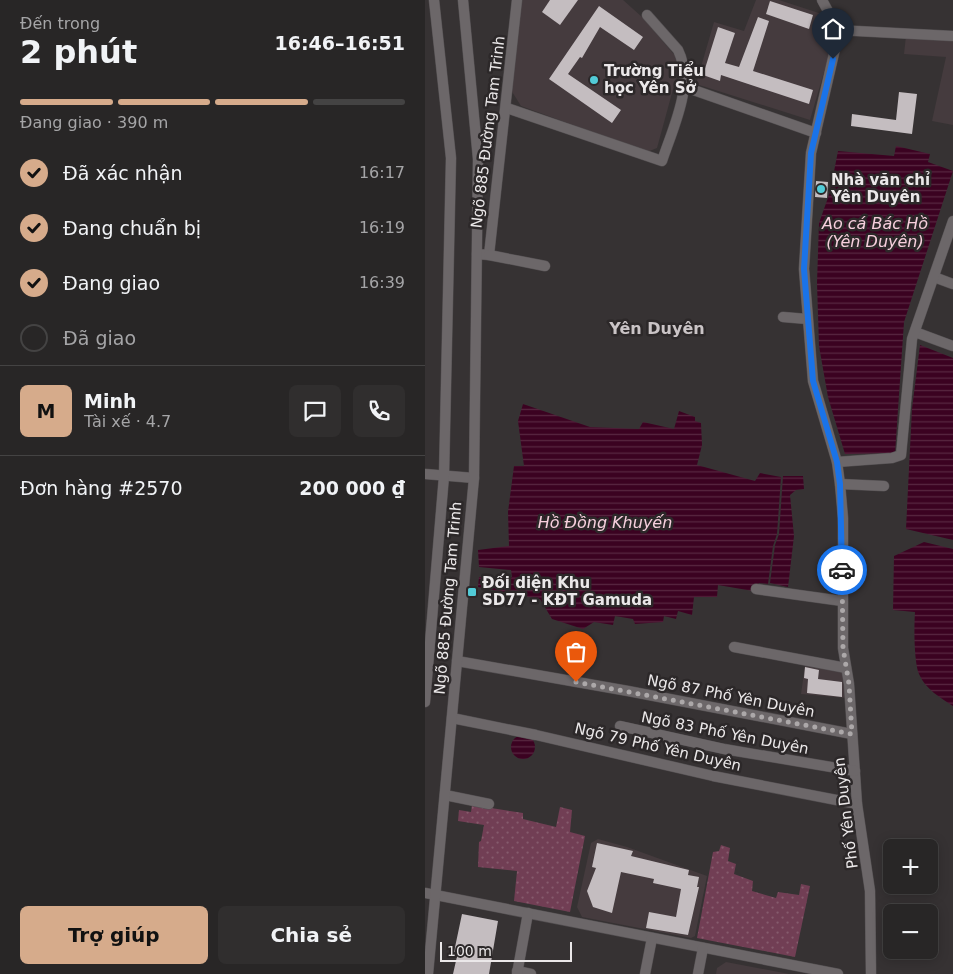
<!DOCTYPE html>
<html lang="vi">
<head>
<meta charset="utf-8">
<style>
	:root { --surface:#282626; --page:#302e2e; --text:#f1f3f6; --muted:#a5a5a7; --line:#444343; --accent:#d6ab8b }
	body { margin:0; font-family:"DejaVu Sans",sans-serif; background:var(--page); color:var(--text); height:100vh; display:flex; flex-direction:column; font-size:19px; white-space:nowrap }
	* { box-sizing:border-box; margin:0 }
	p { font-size:16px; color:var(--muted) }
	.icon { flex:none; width:28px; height:28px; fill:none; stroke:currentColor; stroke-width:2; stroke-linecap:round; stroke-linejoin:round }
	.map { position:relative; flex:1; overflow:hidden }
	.side { display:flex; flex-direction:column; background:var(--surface); width:425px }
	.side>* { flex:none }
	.fabs { position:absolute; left:458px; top:839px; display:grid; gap:10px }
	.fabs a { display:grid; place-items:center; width:55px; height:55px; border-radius:8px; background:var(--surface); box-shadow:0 2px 12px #0003,0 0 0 1px var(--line); font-size:25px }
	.scale { position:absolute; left:15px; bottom:12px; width:132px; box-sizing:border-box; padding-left:5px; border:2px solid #ebe8e9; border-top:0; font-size:14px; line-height:18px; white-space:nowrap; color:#ebe8e9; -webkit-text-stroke:4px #2c2829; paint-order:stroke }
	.pin { position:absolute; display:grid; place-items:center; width:42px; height:42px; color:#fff; margin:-51px -21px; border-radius:50% 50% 50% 0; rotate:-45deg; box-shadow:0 0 5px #0007 }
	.pin .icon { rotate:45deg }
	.courier { position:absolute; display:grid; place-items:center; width:50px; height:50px; margin:-25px; border:4px solid #1a73e8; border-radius:50%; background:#fff; color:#222; box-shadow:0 1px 6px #0007 }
	.overview em { font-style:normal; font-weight:700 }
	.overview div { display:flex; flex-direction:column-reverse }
	.overview { display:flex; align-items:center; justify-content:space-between; height:85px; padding:0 20px }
	h1 { font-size:32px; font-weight:700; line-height:38px }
	.bar { display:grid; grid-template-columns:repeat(4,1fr); gap:8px 5px; align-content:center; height:60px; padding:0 20px }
	.bar i { height:6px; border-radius:4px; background:var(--line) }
	.bar .on { background:var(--accent) }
	.bar p { grid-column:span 4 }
	.line { display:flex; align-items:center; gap:12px; padding:0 20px; border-top:1px solid var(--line) }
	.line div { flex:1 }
	.round { display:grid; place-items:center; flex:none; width:52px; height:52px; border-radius:8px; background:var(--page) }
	ol { padding:0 20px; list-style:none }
	li { display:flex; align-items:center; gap:15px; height:55px }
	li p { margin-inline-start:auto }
	li .icon { padding:5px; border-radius:50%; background:var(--accent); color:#111; stroke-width:4 }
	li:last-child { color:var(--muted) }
	li i { width:28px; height:28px; border:2px solid var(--line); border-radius:50% }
	.button { display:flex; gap:10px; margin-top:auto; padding:10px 20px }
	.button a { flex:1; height:58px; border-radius:8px; background:var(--accent); color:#111; font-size:20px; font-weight:700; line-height:58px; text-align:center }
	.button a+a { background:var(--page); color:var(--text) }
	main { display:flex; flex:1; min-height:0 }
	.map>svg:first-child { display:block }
</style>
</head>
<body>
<main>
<section class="side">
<div class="overview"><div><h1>2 phút</h1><p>Đến trong</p></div><em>16:46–16:51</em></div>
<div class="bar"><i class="on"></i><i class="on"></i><i class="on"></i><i></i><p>Đang giao · 390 m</p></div>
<ol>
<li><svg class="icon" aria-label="check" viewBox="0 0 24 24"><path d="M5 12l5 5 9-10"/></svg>Đã xác nhận<p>16:17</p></li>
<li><svg class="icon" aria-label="check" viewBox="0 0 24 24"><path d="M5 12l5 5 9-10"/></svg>Đang chuẩn bị<p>16:19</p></li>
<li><svg class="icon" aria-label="check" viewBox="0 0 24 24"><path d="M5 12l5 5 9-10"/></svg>Đang giao<p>16:39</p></li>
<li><i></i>Đã giao</li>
</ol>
<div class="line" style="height:90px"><b class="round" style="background:var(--accent);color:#111">M</b><div><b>Minh</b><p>Tài xế · 4.7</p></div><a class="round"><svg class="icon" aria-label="chat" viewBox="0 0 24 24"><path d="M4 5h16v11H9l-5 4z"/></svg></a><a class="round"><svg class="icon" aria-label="phone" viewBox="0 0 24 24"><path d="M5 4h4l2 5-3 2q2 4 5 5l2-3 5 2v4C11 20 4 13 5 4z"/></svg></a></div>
<div class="line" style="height:65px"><div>Đơn hàng #2570</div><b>200 000 ₫</b></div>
<div class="button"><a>Trợ giúp</a><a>Chia sẻ</a></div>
</section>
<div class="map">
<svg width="528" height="974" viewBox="0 0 528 974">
	<defs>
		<pattern id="grass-dots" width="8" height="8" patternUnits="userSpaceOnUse" patternTransform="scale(1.25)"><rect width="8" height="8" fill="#713e54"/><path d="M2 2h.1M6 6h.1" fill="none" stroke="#855a6d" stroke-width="1.8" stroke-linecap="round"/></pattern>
		<pattern id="water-rules" width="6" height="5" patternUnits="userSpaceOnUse" patternTransform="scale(1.25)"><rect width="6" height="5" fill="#3b0221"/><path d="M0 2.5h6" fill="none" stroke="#582741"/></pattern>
	</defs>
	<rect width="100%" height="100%" fill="#363233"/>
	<!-- built -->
	<g fill="#453b3e">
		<path d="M93 0H198L217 17 252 58 253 71 232 148 222 152 96 106 86 90Z"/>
		<path d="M331 0H354L400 15 404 23 408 41 385 120 271 84 289 22 319 31Z"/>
		<path d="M481 36 528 39V125L507 121 521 57 479 54Z"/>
		<path d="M380 666 418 671 422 698 376 694Z"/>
		<path d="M173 839 202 847 282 876 270 936 266 938 157 917 152 907 166 843Z"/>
		<path d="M301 962 364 974H291L292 968Z"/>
	</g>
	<!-- grass -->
	<g fill="url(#grass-dots)">
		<path d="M47 805 98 813V819L131 827 135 807 147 810 145 832 160 836 145 912 89 901 92 871 53 867 54 842 56 841 59 825 33 821 34 810 46 812Z"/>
		<path d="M296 845 305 848 303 861 311 864 309 874 328 881 327 891 351 898 353 892 374 895 376 884 385 886 370 957 272 938 288 852 294 851Z"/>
	</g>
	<!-- water -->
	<g fill="url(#water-rules)">
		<path d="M471 146 505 154 503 162 528 171 479 322 470 453 420 454 403 397 394 346 392 283 394 223 405 192 413 151 469 156Z"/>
		<path d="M495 345 528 358V540L481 529 487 409Z"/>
		<path d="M98 404 165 427 214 429 218 422 249 429 254 411 270 417V421L276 423 277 445 272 465 330 481 335 473 356 477 352 534 348 546 343 584 334 583 328 591 293 585 292 597H269L267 615 253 611 251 619 239 616 238 622 210 624 208 619 190 616 188 625 169 622 158 629 127 619 115 599 53 587 54 577H87L86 570 54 567 53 550 84 546 83 512 89 466H99L93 421Z"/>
		<path d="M358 476H378L379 489 371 490 365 495 369 536 363 587 345 583 350 545 354 534Z"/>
		<path d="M499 542 528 549V706C516 698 500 689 494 674 489 662 489 626 490 612L468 610 469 556Z"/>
		<circle cx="98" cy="747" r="12"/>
	</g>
	<!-- building -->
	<g fill="#c4bdc0">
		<path d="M125 0H153L135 25 117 12Z"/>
		<path d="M345 1 388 15 384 29 341 14Z"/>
		<path d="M174 6 218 37 209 50 175 27 157 58 155 57 143 74 196 110 187 123 124 79Z"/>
		<path d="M333 17 344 21 328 71 388 90 384 104 296 75 295 81 278 75 293 27 310 33 300 63 314 67Z"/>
		<path d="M474 92 492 94 487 134 426 126 427 114 471 120Z"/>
		<path d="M391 181 403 182 402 198 390 197Z"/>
		<path d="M380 667 394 670 393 679 417 682V697L382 693 383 679 379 678Z"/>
		<path d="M172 843 208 851 206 856 264 870 263 875 274 877 272 887H274L263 935 221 928 224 912 251 917 256 889 228 883 229 879 196 872 187 913 168 907 162 891 171 868 167 867Z"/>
		<path d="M37 914 73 921 64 974H28L33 952H29Z"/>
	</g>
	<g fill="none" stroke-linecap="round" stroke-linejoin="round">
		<defs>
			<g id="minor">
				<path d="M397 0 410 24 413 36 386 153 379 269 388 381 412 462 415 484 418 518V648L424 684 432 804 445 891 446 974"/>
				<path d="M412 30 528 36"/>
				<path d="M260 87 391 133"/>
				<path d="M82 108 237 161C248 127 270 85 253 50L222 15"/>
				<path d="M52 254 64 255 92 0"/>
				<path d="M64 255 120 266"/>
				<path d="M509 277 528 284"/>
				<path d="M358 317 382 319"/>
				<path d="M490 332 528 346"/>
				<path d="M412 462 467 458 476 455 487 339 528 221"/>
				<path d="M0 474 49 478"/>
				<path d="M415 484 459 486"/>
				<path d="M331 589 417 601"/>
				<path d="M309 647 421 668"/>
				<path d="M32 661 203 691 427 734"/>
				<path d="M0 702 19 476 26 158 9 0"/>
				<path d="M27 718 111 735 288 776 432 804"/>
				<path d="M195 726 299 749 430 771"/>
				<path d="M20 795 64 804"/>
				<path d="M0 893 413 974"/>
				<path d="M92 971 106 974"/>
				<path d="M3 974 49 478 53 159 38 0"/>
				<path d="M92 974 103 913"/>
				<path d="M220 974 227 938"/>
				<path d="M273 974 278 948"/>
			</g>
		</defs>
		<!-- minor casing -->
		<use href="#minor" stroke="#534f51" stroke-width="11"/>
		<!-- minor -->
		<use href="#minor" stroke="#6c6769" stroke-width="10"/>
	</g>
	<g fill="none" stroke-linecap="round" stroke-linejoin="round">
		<!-- done -->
		<path stroke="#aca8a9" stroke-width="5" stroke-dasharray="0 9" d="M151 682 427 734 424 684 418 648 417 570"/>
		<!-- route -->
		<path stroke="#1a73e8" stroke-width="6" d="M408 59 386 153 379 269 388 381 412 462 415 484 417 570"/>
	</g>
	<!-- markers -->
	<g fill="#52cbd7" stroke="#2c2829" stroke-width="2">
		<circle cx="169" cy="80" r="5"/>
		<circle cx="396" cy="189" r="5"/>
		<rect x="42" y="587" width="10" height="10" rx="2.5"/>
	</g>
	<g text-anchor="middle" stroke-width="5" stroke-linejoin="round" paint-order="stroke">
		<!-- poi labels -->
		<g font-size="15" font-weight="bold" fill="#ebe8e9" stroke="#2c2829" text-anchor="start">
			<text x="179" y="76">Trường Tiểu<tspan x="179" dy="17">học Yên Sở</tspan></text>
			<text x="406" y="185">Nhà văn chỉ<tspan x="406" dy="17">Yên Duyên</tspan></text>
			<text x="57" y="588">Đối diện Khu<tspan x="57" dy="17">SD77 - KĐT Gamuda</tspan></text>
		</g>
		<!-- street labels -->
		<g font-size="15" fill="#ebe8e9" stroke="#2c2829">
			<text transform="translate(63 132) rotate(-83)" y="5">Ngõ 885 Đường Tam Trinh</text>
			<text transform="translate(23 598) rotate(-85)" y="5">Ngõ 885 Đường Tam Trinh</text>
			<text transform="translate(306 696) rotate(11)" y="5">Ngõ 87 Phố Yên Duyên</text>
			<text transform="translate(300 733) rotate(11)" y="5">Ngõ 83 Phố Yên Duyên</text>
			<text transform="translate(233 747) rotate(13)" y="5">Ngõ 79 Phố Yên Duyên</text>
			<text transform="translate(421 813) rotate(-97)" y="5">Phố Yên Duyên</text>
		</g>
		<!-- water labels -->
		<g font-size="16" font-style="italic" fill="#f7cfdd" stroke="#2c2829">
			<text x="450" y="229">Ao cá Bác Hồ<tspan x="450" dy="18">(Yên Duyên)</tspan></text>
			<text x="180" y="528">Hồ Đồng Khuyến</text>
		</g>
		<!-- neighbourhood labels -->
		<g font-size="16" font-weight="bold" fill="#cac4c6" stroke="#2c2829">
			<text x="232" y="334">Yên Duyên</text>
		</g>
	</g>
</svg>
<div class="fabs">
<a>+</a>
<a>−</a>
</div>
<div class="scale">100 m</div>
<div class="pin" style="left:151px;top:682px;background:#ea580c"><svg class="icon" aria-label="bag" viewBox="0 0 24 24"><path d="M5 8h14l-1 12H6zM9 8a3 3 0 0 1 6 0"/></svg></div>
<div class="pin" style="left:408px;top:59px;background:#1f2937"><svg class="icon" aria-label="home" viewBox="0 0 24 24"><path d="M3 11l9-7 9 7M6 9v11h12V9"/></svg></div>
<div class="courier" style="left:417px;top:570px"><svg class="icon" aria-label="car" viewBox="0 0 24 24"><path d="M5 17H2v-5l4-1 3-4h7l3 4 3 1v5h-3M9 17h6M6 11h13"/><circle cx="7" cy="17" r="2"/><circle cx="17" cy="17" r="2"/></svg></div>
</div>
</main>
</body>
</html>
